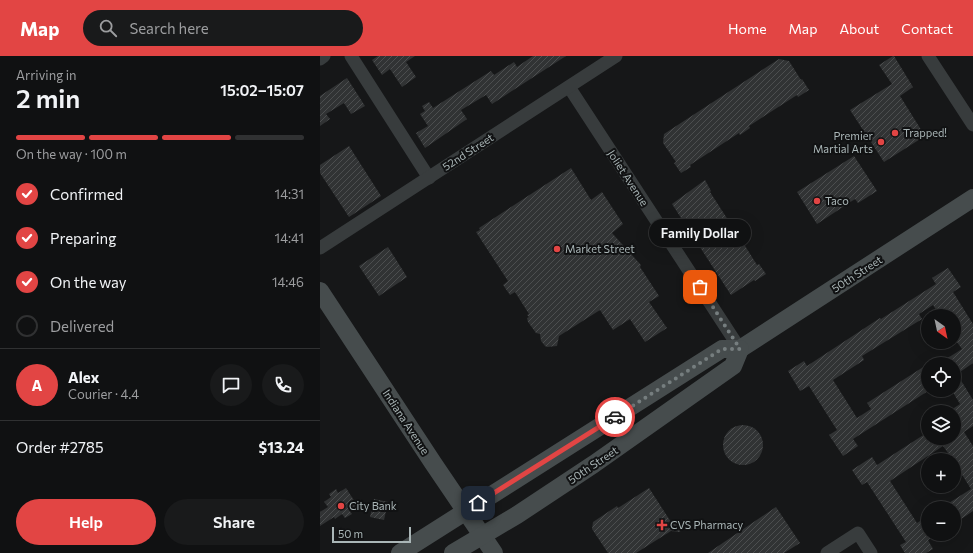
<!DOCTYPE html>
<html lang="en">
<head>
<meta charset="utf-8">
<style>
	:root { --surface:#101112; --page:#191a1b; --text:#f1f3f6; --muted:#9c9d9f; --line:#303132; --accent:#e24544 }
	body { margin:0; font-family:Commissioner,sans-serif; background:var(--page); color:var(--text); height:100vh; display:flex; flex-direction:column; font-size:15px; white-space:nowrap }
	* { box-sizing:border-box; margin:0 }
	p { font-size:13px; color:var(--muted) }
	.icon { flex:none; width:22px; height:22px; fill:none; stroke:currentColor; stroke-width:2; stroke-linecap:round; stroke-linejoin:round }
	.map { position:relative; flex:1; overflow:hidden }
	.side { display:flex; flex-direction:column; background:var(--surface); width:320px }
	.side>* { flex:none }
	.needle { width:26px; rotate:147deg }
	.buttons { position:absolute; left:601px; top:253px; display:grid; gap:8px }
	.buttons a { display:grid; place-items:center; width:40px; height:40px; border-radius:50%; background:var(--surface); box-shadow:0 4px 16px #0002,0 0 0 1px var(--line); font-size:20px }
	.scale { position:absolute; left:12px; bottom:10px; width:79px; box-sizing:border-box; padding-left:4px; border:2px solid #aab6b7; border-top:0; font-size:11px; line-height:14px; white-space:nowrap; color:#aab6b7; -webkit-text-stroke:3px #111213; paint-order:stroke }
	.pin { position:absolute; display:grid; place-items:center; width:34px; height:34px; color:#fff; margin:-17px; border-radius:8px; box-shadow:0 2px 6px #0006 }
	.courier { position:absolute; display:grid; place-items:center; width:40px; height:40px; margin:-20px; border:3px solid #e24544; border-radius:50%; background:#fff; color:#222; box-shadow:0 1px 5px #0007 }
	.bubble { position:absolute; height:28px; border-radius:14px; background:var(--surface); box-shadow:0 4px 16px #0002,0 0 0 1px var(--line); font-size:13px; font-weight:600; line-height:28px; text-align:center }
	.summary em { font-style:normal; font-weight:600 }
	.summary div { display:flex; flex-direction:column-reverse }
	.summary { display:flex; align-items:center; justify-content:space-between; height:68px; padding:0 16px }
	h1 { font-size:26px; font-weight:600; line-height:30px }
	.bar { display:grid; grid-template-columns:repeat(4,1fr); gap:6px 4px; align-content:center; height:48px; padding:0 16px }
	.bar i { height:5px; border-radius:3px; background:var(--line) }
	.bar .on { background:var(--accent) }
	.bar p { grid-column:span 4 }
	.line { display:flex; align-items:center; gap:10px; padding:0 16px; border-top:1px solid var(--line) }
	.line div { flex:1 }
	.round { display:grid; place-items:center; flex:none; width:42px; height:42px; border-radius:21px; background:var(--page) }
	ol { padding:0 16px; list-style:none }
	li { display:flex; align-items:center; gap:12px; height:44px }
	li p { margin-inline-start:auto }
	li .icon { padding:4px; border-radius:50%; background:var(--accent); color:#fff; stroke-width:4 }
	li:last-child { color:var(--muted) }
	li i { width:22px; height:22px; border:2px solid var(--line); border-radius:50% }
	.primary-button { display:flex; gap:8px; margin-top:auto; padding:8px 16px }
	.primary-button a { flex:1; height:46px; border-radius:24px; background:var(--accent); color:#fff; font-size:16px; font-weight:600; line-height:46px; text-align:center }
	.primary-button a+a { background:var(--page); color:var(--text) }
	header { display:flex; align-items:center; gap:24px; box-sizing:border-box; height:56px; padding:0 20px; background:var(--accent); color:#fff }
	header strong { font-size:19px }
	nav { display:flex; gap:22px; margin-inline-start:auto; font-size:14px }
	.search { width:280px; height:36px; background:var(--page); display:flex; align-items:center; gap:10px; box-sizing:border-box; padding:0 14px; border-radius:22px; color:var(--muted); font-size:15px }
	main { display:flex; flex:1; min-height:0 }
	.map>svg:first-child { display:block }
</style>
</head>
<body>
<header>
<strong>Map</strong>
<div class="search"><svg class="icon" aria-label="search" viewBox="0 0 24 24"><circle cx="10" cy="10" r="6"/><path d="M15 15l6 6"/></svg>Search here</div>
<nav><a>Home</a><a>Map</a><a>About</a><a>Contact</a></nav>
</header>
<main>
<section class="side">
<div class="summary"><div><h1>2 min</h1><p>Arriving in</p></div><em>15:02–15:07</em></div>
<div class="bar"><i class="on"></i><i class="on"></i><i class="on"></i><i></i><p>On the way · 100 m</p></div>
<ol>
<li><svg class="icon" aria-label="check" viewBox="0 0 24 24"><path d="M5 12l5 5 9-10"/></svg>Confirmed<p>14:31</p></li>
<li><svg class="icon" aria-label="check" viewBox="0 0 24 24"><path d="M5 12l5 5 9-10"/></svg>Preparing<p>14:41</p></li>
<li><svg class="icon" aria-label="check" viewBox="0 0 24 24"><path d="M5 12l5 5 9-10"/></svg>On the way<p>14:46</p></li>
<li><i></i>Delivered</li>
</ol>
<div class="line" style="height:72px"><b class="round" style="background:var(--accent);color:#fff">A</b><div><b>Alex</b><p>Courier · 4.4</p></div><a class="round"><svg class="icon" aria-label="chat" viewBox="0 0 24 24"><path d="M4 5h16v11H9l-5 4z"/></svg></a><a class="round"><svg class="icon" aria-label="phone" viewBox="0 0 24 24"><path d="M5 4h4l2 5-3 2q2 4 5 5l2-3 5 2v4C11 20 4 13 5 4z"/></svg></a></div>
<div class="line" style="height:52px"><div>Order #2785</div><b>$13.24</b></div>
<div class="primary-button"><a>Help</a><a>Share</a></div>
</section>
<div class="map">
<svg width="653" height="497" viewBox="0 0 653 497">
	<defs>
		<pattern id="building-hatch" width="6" height="6" patternUnits="userSpaceOnUse"><rect width="6" height="6" fill="#313334"/><path d="M-1 1l2-2M0 6l6-6M5 7l2-2" fill="none" stroke="#4c4e4f"/></pattern>
	</defs>
	<rect width="100%" height="100%" fill="#161718"/>
	<!-- building -->
	<g fill="url(#building-hatch)">
		<path d="M58 0H95L86 6 96 21 82 31 70 13 62 19 52 4Z"/>
		<path d="M213 0H246L172 48 166 39 141 54 147 63 105 92 96 77 108 70 100 58 105 55 102 50 109 46 113 52 171 15 174 19 194 6 197 11Z"/>
		<path d="M573 0H574L593 31 580 40 605 80 564 106 530 54 572 28 559 9Z"/>
		<path d="M459 3 469 5 481 24 482 23 489 34 478 41 477 39 429 70 430 72 420 79 419 77 370 109 371 111 361 117 354 107 356 106 343 87 344 78Z"/>
		<path d="M27 22 45 50 31 58 24 47 6 58 10 63 0 70V40Z"/>
		<path d="M29 90 61 140 29 161 0 117V109Z"/>
		<path d="M534 100 557 135 538 147 535 143 497 168 477 136Z"/>
		<path d="M251 112 271 144 282 136 303 168 292 177 321 209 320 211 339 240 329 246 347 272 325 286 310 263 293 274 280 254 239 280 237 290 227 291 225 290 221 285 220 278 216 277 208 266 207 262 209 261 207 259 209 258 195 236 190 239 183 229 188 225 156 176 160 174 159 172Z"/>
		<path d="M385 124 391 135 390 136 410 167 412 166 418 177H417L437 209 439 208 446 218 435 225 434 224 411 239 352 148Z"/>
		<path d="M68 191 87 221 59 240 39 210Z"/>
		<path d="M628 212 641 231 633 236 653 268V307L637 318 653 344V370L644 376 653 390V455L634 468V452H621L651 433 634 406V404H633L623 390 570 425 597 467 608 460V478H618L608 484 613 493 606 497H585L580 489 586 486 547 426 542 429 532 414 552 401 557 409 608 376V382H634V359L638 356H628L640 348 634 338V308H618L642 293 634 282V260H620L613 249 599 258 602 263 542 300 544 304 513 324 537 362 551 353 547 347 608 308V335L533 383 538 390 523 400 509 379 517 374 489 330 480 335 468 315 484 305 487 310 560 262 561 263 616 228 612 222Z"/>
		<circle cx="423" cy="389" r="20"/>
		<path d="M26 432 37 449 29 454 32 458 25 462 22 458 15 463 14 461 0 470V456L8 451 4 446 11 441 9 438 16 433 18 437Z"/>
		<path d="M329 432 351 466 362 468 360 476 351 475 316 497H288L272 473 273 466 297 450 298 452Z"/>
		<path d="M54 443 68 446 64 464 50 461Z"/>
		<path d="M456 451 480 487 464 497H388Z"/>
	</g>
	<g fill="none" stroke-linecap="round" stroke-linejoin="round">
		<!-- minor -->
		<g stroke="#383c3d" stroke-width="13">
			<path d="M31 0 109 122"/>
			<path d="M608 0 653 69"/>
			<path d="M0 3 4 0"/>
			<path d="M249 31 420 293"/>
			<path d="M0 192 296 0"/>
			<path d="M507 497 538 477 551 497"/>
		</g>
		<!-- secondary -->
		<g stroke="#464c4d" stroke-width="18">
			<path d="M0 235 113 407 174 497"/>
			<path d="M80 497 402 293H420L653 142"/>
			<path d="M133 497 197 459 274 408 413 310 420 293"/>
		</g>
	</g>
	<g fill="none" stroke-linecap="round" stroke-linejoin="round">
		<!-- done -->
		<path stroke="#767e7f" stroke-width="4" stroke-dasharray="0 7.2" d="M295 361 402 293H420L380 231"/>
		<!-- route -->
		<path stroke="#e24544" stroke-width="5" d="M158 447 295 361"/>
	</g>
	<!-- markers -->
	<g fill="#e24544" stroke="#111213" stroke-width="1.5">
		<circle cx="575" cy="77" r="4"/>
		<circle cx="561" cy="86" r="4"/>
		<circle cx="497" cy="145" r="4"/>
		<circle cx="237" cy="193" r="4"/>
		<circle cx="21" cy="450" r="4"/>
		<path d="M340 463h4v4h4v4h-4v4h-4v-4h-4v-4h4z"/>
	</g>
	<g text-anchor="middle" stroke-width="4" stroke-linejoin="round" paint-order="stroke">
		<!-- poi labels -->
		<g font-size="11" fill="#aab6b7" stroke="#111213" text-anchor="start">
			<text x="583" y="81">Trapped!</text>
			<text x="553" y="84" text-anchor="end">Premier<tspan x="553" dy="13">Martial Arts</tspan></text>
			<text x="505" y="149">Taco</text>
			<text x="245" y="197">Market Street</text>
			<text x="29" y="454">City Bank</text>
			<text x="350" y="473">CVS Pharmacy</text>
		</g>
		<!-- street labels -->
		<g font-size="11" fill="#aab6b7" stroke="#111213">
			<text transform="translate(148 96) rotate(-33)" y="4">52nd Street</text>
			<text transform="translate(308 122) rotate(57)" y="4">Joliet Avenue</text>
			<text transform="translate(537 218) rotate(-33)" y="4">50th Street</text>
			<text transform="translate(86 366) rotate(57)" y="4">Indiana Avenue</text>
			<text transform="translate(273 409) rotate(-34)" y="4">50th Street</text>
		</g>
	</g>
</svg>
<div class="buttons">
<a><svg class="needle" viewBox="-14 -14 28 28"><path d="M0-13l5 13h-10z" fill="#e53935"/><path d="M0 13l5-13h-10z" fill="#9c9d9f"/></svg></a>
<a><svg class="icon" aria-label="locate" viewBox="0 0 24 24"><circle cx="12" cy="12" r="6"/><path d="M12 2v4M12 18v4M2 12h4M18 12h4"/></svg></a>
<a><svg class="icon" aria-label="layers" viewBox="0 0 24 24"><path d="M12 4l9 5-9 5-9-5zM3 14l9 5 9-5"/></svg></a>
<a>+</a>
<a>−</a>
</div>
<div class="scale">50 m</div>
<div class="pin" style="left:380px;top:231px;background:#ea580c"><svg class="icon" aria-label="bag" viewBox="0 0 24 24"><path d="M5 8h14l-1 12H6zM9 8a3 3 0 0 1 6 0"/></svg></div>
<div class="pin" style="left:158px;top:447px;background:#1f2937"><svg class="icon" aria-label="home" viewBox="0 0 24 24"><path d="M3 11l9-7 9 7M6 9v11h12V9"/></svg></div>
<div class="courier" style="left:295px;top:361px"><svg class="icon" aria-label="car" viewBox="0 0 24 24"><path d="M5 17H2v-5l4-1 3-4h7l3 4 3 1v5h-3M9 17h6M6 11h13"/><circle cx="7" cy="17" r="2"/><circle cx="17" cy="17" r="2"/></svg></div>
<div class="bubble" style="left:329px;top:163px;width:102px">Family Dollar</div>
</div>
</main>
</body>
</html>
